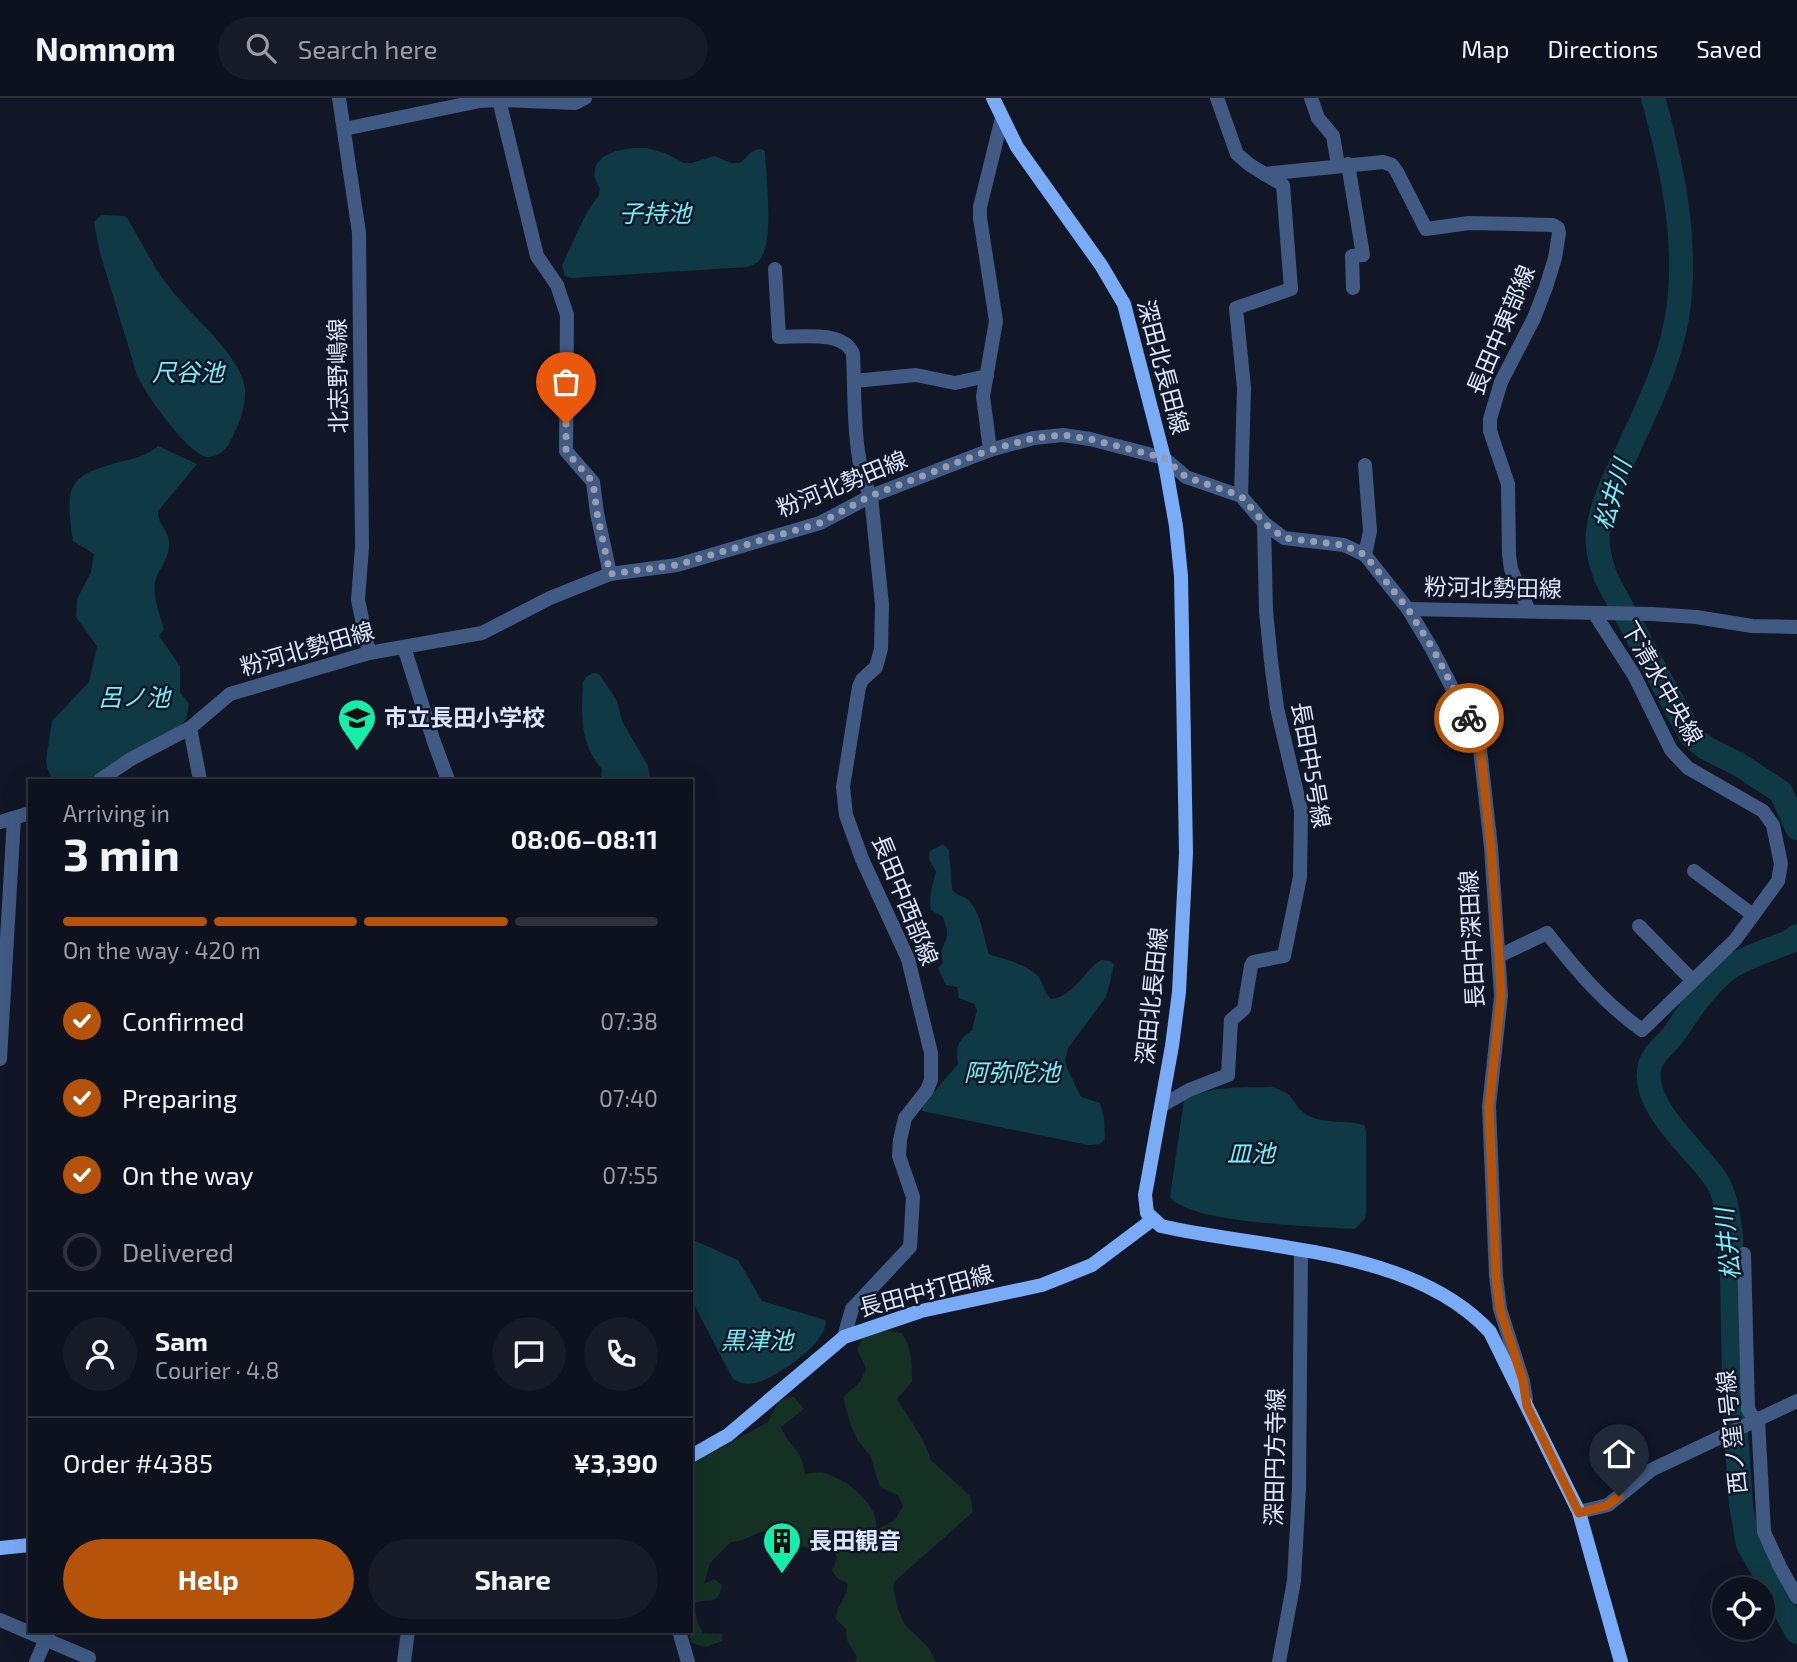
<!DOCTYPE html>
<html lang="en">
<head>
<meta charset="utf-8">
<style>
	:root { --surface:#0e111e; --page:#171a27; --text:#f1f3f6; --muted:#9b9da4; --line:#2e313c; --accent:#b45309 }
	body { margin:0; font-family:"Exo 2","Noto Sans JP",sans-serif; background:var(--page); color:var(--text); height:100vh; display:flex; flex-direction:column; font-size:26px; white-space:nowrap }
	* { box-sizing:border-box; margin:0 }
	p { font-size:23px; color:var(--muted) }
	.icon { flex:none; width:38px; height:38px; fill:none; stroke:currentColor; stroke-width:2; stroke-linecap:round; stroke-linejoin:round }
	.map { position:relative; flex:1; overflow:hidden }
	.drawer { position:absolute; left:28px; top:681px; width:665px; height:854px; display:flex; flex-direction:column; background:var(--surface); border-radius:0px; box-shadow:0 7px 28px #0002,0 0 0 2px var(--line) }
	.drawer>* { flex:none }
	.buttons { position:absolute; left:1712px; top:1479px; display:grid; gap:14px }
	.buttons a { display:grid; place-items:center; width:63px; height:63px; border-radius:50%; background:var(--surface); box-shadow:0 7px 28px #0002,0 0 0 2px var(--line); font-size:35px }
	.pin { position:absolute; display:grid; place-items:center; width:60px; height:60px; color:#fff; margin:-72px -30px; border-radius:50% 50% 50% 0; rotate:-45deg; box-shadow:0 0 7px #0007 }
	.pin .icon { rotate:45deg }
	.courier { position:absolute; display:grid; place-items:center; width:70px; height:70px; margin:-35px; border:5px solid #b45309; border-radius:50%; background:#fff; color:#222; box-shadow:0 2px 9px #0007 }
	.overview em { font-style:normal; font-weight:700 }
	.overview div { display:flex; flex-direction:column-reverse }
	.overview { display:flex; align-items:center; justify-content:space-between; height:119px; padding:0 35px }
	h1 { font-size:46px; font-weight:700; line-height:52px }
	.bar { display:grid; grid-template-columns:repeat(4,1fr); gap:10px 7px; align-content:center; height:84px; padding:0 35px }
	.bar i { height:9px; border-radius:5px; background:var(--line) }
	.bar .active { background:var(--accent) }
	.bar p { grid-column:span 4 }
	.line { display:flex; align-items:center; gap:18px; padding:0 35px; border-top:2px solid var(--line) }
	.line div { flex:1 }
	.round { display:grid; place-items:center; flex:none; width:74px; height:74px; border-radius:37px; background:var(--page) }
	ol { padding:0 35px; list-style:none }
	li { display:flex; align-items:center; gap:21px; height:77px }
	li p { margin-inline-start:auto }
	li .icon { padding:7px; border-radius:50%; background:var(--accent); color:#fff; stroke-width:4 }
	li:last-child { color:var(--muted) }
	li i { width:38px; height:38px; border:4px solid var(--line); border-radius:50% }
	.button { display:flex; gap:14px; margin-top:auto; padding:14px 35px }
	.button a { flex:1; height:80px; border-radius:42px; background:var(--accent); color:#fff; font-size:28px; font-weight:700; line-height:80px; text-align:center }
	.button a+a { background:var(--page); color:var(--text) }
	header { display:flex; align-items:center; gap:42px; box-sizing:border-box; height:98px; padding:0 35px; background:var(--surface); border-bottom:2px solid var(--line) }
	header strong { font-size:33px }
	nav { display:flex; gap:38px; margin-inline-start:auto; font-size:24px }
	.search { width:490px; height:63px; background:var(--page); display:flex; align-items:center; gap:18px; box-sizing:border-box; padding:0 24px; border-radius:38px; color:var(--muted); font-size:26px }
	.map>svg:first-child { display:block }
</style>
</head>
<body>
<header>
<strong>Nomnom</strong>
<div class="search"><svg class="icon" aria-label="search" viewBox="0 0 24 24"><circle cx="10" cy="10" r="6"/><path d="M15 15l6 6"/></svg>Search here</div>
<nav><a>Map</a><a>Directions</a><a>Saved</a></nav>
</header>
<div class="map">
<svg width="1797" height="1564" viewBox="0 0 1797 1564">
	<rect width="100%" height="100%" fill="#121728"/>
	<!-- green -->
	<path fill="#153124" d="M882 1232 902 1235C912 1250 912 1267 912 1284L897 1301 922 1340 931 1362 970 1398 973 1414 895 1483 893 1489 898 1511 905 1527 928 1549 936 1564H855L857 1559 847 1542 846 1531 836 1521C836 1507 849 1499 847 1485L837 1480 832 1473 837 1459 833 1450C808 1450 798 1453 779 1432 760 1429 749 1443 731 1444L710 1465 704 1486 714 1481 722 1487C718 1509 711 1499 694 1505 695 1516 697 1526 703 1535L722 1536V1543L706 1549 692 1545 688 1533H691V1366L768 1324 778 1304 788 1299H794L804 1311 781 1329C790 1351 802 1350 805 1376 812 1375 821 1373 827 1376 849 1383 880 1408 876 1432L895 1422 903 1408 898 1397 880 1389 870 1357 858 1343 851 1328 843 1299 860 1284 866 1271 857 1250 865 1238Z"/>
	<!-- water -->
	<g fill="#0f3944">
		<path d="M633 50H647L665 55 684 65H692L714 58 731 65H740C748 59 754 47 765 53 766 78 774 142 761 160 757 166 752 167 747 169L571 180 565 178 562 167 587 114 599 97 600 91 594 78 596 67 603 59 616 53Z"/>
		<path d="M101 117 125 118 127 120C141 142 152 168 169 189 189 216 242 258 245 291 246 308 240 323 233 338 228 350 221 359 206 359 186 353 146 297 137 277L100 155 94 124Z"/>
		<path d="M158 348 197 366 158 413C157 425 168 432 169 444 170 460 160 468 156 481 151 496 160 516 164 531L159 538 180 568V594L189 606 186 621 181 628 152 645 133 652 89 682H53L47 670 46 663 52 623 89 584 97 548 76 519 77 501 91 474 94 456 73 443C64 383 69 377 128 362 139 359 149 356 158 348Z"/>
		<path d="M593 575 599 576 617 603 622 623 648 668 650 682H601L602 671C580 647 581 615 583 584L586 579Z"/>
		<path d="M943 746 949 752 952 792C957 797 962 798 967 801 982 814 983 839 989 856 1004 861 1025 866 1037 877 1043 883 1044 895 1051 901 1073 899 1084 873 1101 862L1110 863 1114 867 1106 899 1068 950 1065 962 1067 970 1081 999 1100 1005 1104 1020 1105 1041 1100 1046 1088 1047 922 1013 923 1007 958 966C956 947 957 944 972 932L977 912 974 906 959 900 957 889 946 887 938 870 943 865 941 853 947 840V832L943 819 931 812C928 799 933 786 936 774 933 766 927 764 930 753Z"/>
		<path d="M1271 989C1299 996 1290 1008 1309 1018 1325 1026 1346 1022 1364 1027L1366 1033V1115L1365 1121 1355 1131C1318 1128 1190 1126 1170 1099L1184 1002C1211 987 1240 990 1271 989Z"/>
		<path d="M691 1141 738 1162 762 1203 825 1222C831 1242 777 1279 759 1284 750 1287 741 1286 733 1281L691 1201Z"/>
	</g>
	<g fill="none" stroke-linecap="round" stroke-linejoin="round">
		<!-- river -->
		<g stroke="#0f3944" stroke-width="24">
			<path d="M1653 0C1673 71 1690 151 1676 225 1667 271 1646 312 1627 354 1615 379 1601 406 1598 434 1596 450 1601 465 1606 480L1691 638 1706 650 1738 666 1781 694 1797 730"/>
			<path d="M1797 838 1791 843C1772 851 1750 857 1732 868 1712 881 1689 913 1676 933 1669 945 1654 953 1650 967 1639 1007 1696 1052 1715 1080 1726 1096 1728 1118 1731 1137L1735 1320 1741 1407 1748 1446 1797 1534"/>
		</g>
		<!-- street -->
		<g stroke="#405a83" stroke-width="14">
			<path d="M339 0 359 135 362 449 358 502 369 555"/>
			<path d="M1217 0 1237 56 1250 67 1283 87 1291 191 1236 210 1244 290 1241 398"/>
			<path d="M1311 0 1318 20 1333 38 1338 67"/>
			<path d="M499 2 537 158 557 187 567 217 566 353 593 384 597 415 610 476"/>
			<path d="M344 31 480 3 499 2 575 5 585 0"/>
			<path d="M1348 66 1363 157 1352 158 1353 190"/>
			<path d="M1264 76 1383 64 1392 67 1397 74 1426 131 1469 125 1553 127 1558 130 1559 135 1555 160 1546 189 1534 220 1501 284 1490 321V333L1508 386 1509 457 1511 471 1529 513"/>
			<path d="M775 171 779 239C800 239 844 232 853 256 855 294 852 366 871 398L882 507 881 551 876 569 862 582 859 589 843 689 846 717 862 761 908 861 931 955V982L927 992 905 1020 900 1042 899 1058 913 1099 910 1149 852 1211 844 1239"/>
			<path d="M854 283 916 277 955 285 987 278"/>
			<path d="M990 352 983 298 996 223 980 120V109L1002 20"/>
			<path d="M1365 367 1370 433 1365 457"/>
			<path d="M1408 511 1652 516 1696 519 1752 528 1797 529"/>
			<path d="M404 549 434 644 448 682"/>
			<path d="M190 630 200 682"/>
			<path d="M100 682 131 661 190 630 230 596 369 555 482 535 550 500 610 476 677 467 820 425 871 398 990 352 1034 340 1063 337 1090 341 1164 360 1186 379 1241 398 1264 425 1284 440 1344 447 1365 457 1408 511 1432 551 1479 642 1491 749 1501 898 1489 1008 1496 1178 1500 1211 1523 1283 1526 1301"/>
			<path d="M0 724 30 715"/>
			<path d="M1694 773 1753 817"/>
			<path d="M1639 828 1693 883"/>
			<path d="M1499 858 1547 835C1577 873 1603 904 1642 932L1735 842 1778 783 1781 766 1773 727 1763 713 1688 670 1671 652 1634 577 1594 515"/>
			<path d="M0 961 14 720"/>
			<path d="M1161 1008 1189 992 1228 977 1231 922 1244 911 1251 868 1253 864 1284 858 1300 779 1301 712 1277 610 1271 563 1266 513 1264 425"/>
			<path d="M1744 1156 1748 1311 1752 1318 1758 1321 1764 1434 1780 1469 1797 1499"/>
			<path d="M1579 1414 1608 1407 1651 1372 1797 1303"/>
			<path d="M0 1522 89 1560"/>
			<path d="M679 1533 688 1564"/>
			<path d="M36 1564 49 1534"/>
			<path d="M404 1564 408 1533"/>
			<path d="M1279 1564 1294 1483 1299 1391 1301 1153"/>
		</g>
		<!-- secondary -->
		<g stroke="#79abf6" stroke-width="14">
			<path d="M993 0 1017 49 1101 167 1124 206 1164 360 1176 428 1181 478 1186 755 1179 894 1172 948 1145 1097 1147 1115 1161 1128C1266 1152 1413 1150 1490 1234L1579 1414 1621 1564"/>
			<path d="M691 1358 728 1337 844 1239 921 1213 1042 1187 1092 1167 1152 1122"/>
			<path d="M0 1450 30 1447"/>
		</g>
	</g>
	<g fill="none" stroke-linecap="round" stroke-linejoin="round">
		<!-- done -->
		<path stroke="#959db2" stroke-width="7" stroke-dasharray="0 12.6" d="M566 326V353L593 384 597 415 610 476 677 467 820 425 870 398 990 352 1034 340 1063 337 1090 341 1164 360 1186 379 1241 398 1264 425 1284 440 1344 447 1365 457 1408 511 1433 551 1469 620"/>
		<!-- route -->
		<path stroke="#b45309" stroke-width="9" d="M1469 620 1479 642 1482 666 1491 750 1499 858 1501 898 1489 1009 1496 1178 1500 1211 1523 1283 1527 1308 1579 1415 1608 1407 1619 1398"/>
	</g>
	<!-- icons -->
	<defs>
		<symbol id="school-pin" viewBox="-11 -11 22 30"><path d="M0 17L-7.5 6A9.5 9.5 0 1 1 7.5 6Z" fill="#15eea8" stroke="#121728"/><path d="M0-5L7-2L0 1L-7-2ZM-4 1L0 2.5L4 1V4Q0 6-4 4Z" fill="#111"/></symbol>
		<symbol id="building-pin" viewBox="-11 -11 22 30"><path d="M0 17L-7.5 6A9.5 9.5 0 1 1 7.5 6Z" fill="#15eea8" stroke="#121728"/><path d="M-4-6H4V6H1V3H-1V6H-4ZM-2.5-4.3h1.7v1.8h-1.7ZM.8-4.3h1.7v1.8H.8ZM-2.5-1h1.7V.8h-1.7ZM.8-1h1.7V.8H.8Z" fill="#111"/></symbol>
	</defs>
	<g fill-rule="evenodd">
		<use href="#school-pin" x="335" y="598" width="44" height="60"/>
		<use href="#building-pin" x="760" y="1421" width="44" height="60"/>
	</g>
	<g text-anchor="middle" stroke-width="5" stroke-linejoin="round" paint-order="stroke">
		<!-- street labels -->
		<g font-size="23" fill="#dbe5fc" stroke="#121728">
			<text transform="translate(1501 232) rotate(-67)" y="8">長田中東部線</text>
			<text transform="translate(1163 269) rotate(75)" y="8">深田北長田線</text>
			<text transform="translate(338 278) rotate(-91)" y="8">北志野嶋線</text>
			<text transform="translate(842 386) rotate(-22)" y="8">粉河北勢田線</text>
			<text transform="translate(1493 490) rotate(1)" y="8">粉河北勢田線</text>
			<text transform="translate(307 551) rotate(-16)" y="8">粉河北勢田線</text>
			<text transform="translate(1662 585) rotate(60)" y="8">下清水中央線</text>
			<text transform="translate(1311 667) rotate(80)" y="8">長田中5号線</text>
			<text transform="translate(905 802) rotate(68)" y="8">長田中西部線</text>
			<text transform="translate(1472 841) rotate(-93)" y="8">長田中深田線</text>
			<text transform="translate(1152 898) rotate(-84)" y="8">深田北長田線</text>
			<text transform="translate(926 1193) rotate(-15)" y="8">長田中打田線</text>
			<text transform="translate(1732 1334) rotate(-96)" y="8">西ノ窪1号線</text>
			<text transform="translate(1275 1359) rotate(-89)" y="8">深田円方寺線</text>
		</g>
		<!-- poi labels -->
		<g font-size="23" font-weight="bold" fill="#dbe5fc" stroke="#121728" text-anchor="start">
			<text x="384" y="628">市立長田小学校</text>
			<text x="809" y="1451">長田観音</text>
		</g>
		<!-- water labels -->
		<g font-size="24" font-style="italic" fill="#71f0f5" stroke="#121728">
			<text x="655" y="124">子持池</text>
			<text x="188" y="283">尺谷池</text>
			<text transform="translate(1613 397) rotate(-73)" y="8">松井川</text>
			<text x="134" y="608">呂ノ池</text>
			<text x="1012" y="983">阿弥陀池</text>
			<text x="1251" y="1064">皿池</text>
			<text transform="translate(1728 1146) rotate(-96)" y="8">松井川</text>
			<text x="757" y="1251">黒津池</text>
		</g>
	</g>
</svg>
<div class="buttons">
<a><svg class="icon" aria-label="locate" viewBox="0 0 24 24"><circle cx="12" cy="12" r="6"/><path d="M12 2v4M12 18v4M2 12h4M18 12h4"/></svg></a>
</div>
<div class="pin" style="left:566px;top:326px;background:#ea580c"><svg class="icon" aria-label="bag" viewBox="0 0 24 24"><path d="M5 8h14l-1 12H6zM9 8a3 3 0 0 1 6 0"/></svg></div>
<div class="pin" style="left:1619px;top:1398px;background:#1f2937"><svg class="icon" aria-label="home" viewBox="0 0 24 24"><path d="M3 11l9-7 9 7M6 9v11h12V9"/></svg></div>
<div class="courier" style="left:1469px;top:620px"><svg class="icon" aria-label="bike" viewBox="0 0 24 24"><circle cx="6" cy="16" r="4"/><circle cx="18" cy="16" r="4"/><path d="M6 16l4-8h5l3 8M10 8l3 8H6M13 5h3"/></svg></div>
<section class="drawer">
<div class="overview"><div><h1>3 min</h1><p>Arriving in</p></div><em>08:06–08:11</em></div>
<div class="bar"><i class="active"></i><i class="active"></i><i class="active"></i><i></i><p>On the way · 420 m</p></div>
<ol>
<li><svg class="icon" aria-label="check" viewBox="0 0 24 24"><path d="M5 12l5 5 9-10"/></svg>Confirmed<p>07:38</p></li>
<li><svg class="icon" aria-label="check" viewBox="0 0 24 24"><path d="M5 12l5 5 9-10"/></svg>Preparing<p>07:40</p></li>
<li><svg class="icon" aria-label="check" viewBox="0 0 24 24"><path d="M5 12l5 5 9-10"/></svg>On the way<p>07:55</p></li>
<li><i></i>Delivered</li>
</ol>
<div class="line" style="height:126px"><a class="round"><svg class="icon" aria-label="person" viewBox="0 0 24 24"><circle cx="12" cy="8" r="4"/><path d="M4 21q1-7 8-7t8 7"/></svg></a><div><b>Sam</b><p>Courier · 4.8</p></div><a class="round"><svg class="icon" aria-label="chat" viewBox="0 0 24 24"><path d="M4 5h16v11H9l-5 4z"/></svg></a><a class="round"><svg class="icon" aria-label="phone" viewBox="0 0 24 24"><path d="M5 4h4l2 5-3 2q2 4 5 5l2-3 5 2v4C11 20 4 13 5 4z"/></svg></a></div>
<div class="line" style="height:91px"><div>Order #4385</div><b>¥3,390</b></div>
<div class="button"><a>Help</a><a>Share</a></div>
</section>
</div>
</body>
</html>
